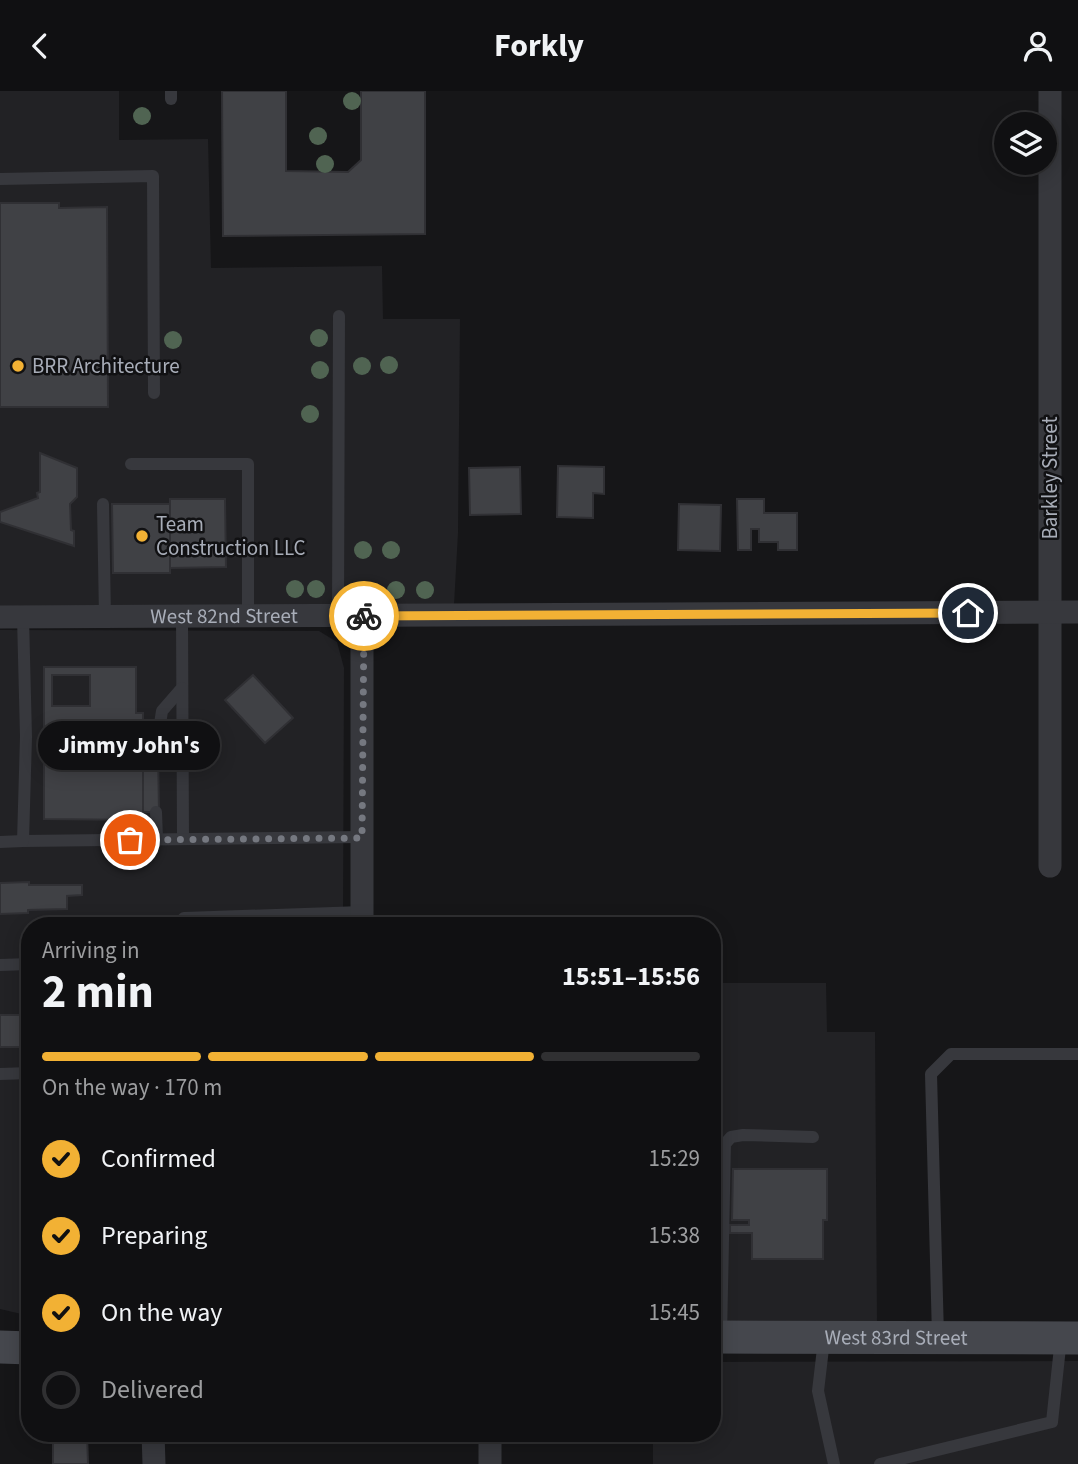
<!DOCTYPE html>
<html lang="en">
<head>
<meta charset="utf-8">
<style>
	:root { --surface:#101012; --page:#19191b; --text:#f1f3f6; --muted:#9c9d9f; --line:#303032; --accent:#f2b134 }
	body { margin:0; font-family:"Source Sans 3",sans-serif; background:var(--page); color:var(--text); height:100vh; display:flex; flex-direction:column; font-size:26px; white-space:nowrap }
	* { box-sizing:border-box; margin:0 }
	p { font-size:23px; color:var(--muted) }
	.icon { flex:none; width:38px; height:38px; fill:none; stroke:currentColor; stroke-width:2; stroke-linecap:round; stroke-linejoin:round }
	.map { position:relative; flex:1; overflow:hidden }
	.sheet { position:absolute; left:21px; top:826px; width:700px; height:525px; display:flex; flex-direction:column; background:var(--surface); border-radius:28px; box-shadow:0 4px 18px #0003,0 0 0 2px var(--line) }
	.sheet>* { flex:none }
	.tools { position:absolute; left:994px; top:21px; display:grid; gap:14px }
	.tools a { display:grid; place-items:center; width:63px; height:63px; border-radius:50%; background:var(--surface); box-shadow:0 4px 18px #0003,0 0 0 2px var(--line); font-size:35px }
	.pin { position:absolute; display:grid; place-items:center; width:60px; height:60px; color:#fff; margin:-30px; border:4px solid #fff; border-radius:50%; box-shadow:0 2px 7px #0007 }
	.courier { position:absolute; display:grid; place-items:center; width:70px; height:70px; margin:-35px; border:5px solid #f2b134; border-radius:50%; background:#fff; color:#222; box-shadow:0 2px 9px #0007 }
	.bubble { position:absolute; height:49px; border-radius:24px; background:var(--surface); box-shadow:0 4px 18px #0003,0 0 0 2px var(--line); font-size:23px; font-weight:700; line-height:49px; text-align:center }
	.head em { font-style:normal; font-weight:700 }
	.head div { display:flex; flex-direction:column-reverse }
	.head { display:flex; align-items:center; justify-content:space-between; height:119px; padding:0 21px }
	h1 { font-size:46px; font-weight:700; line-height:52px }
	.bar { display:grid; grid-template-columns:repeat(4,1fr); gap:10px 7px; align-content:center; height:84px; padding:0 21px }
	.bar i { height:9px; border-radius:5px; background:var(--line) }
	.bar .on { background:var(--accent) }
	.bar p { grid-column:span 4 }
	ol { padding:0 21px; list-style:none }
	li { display:flex; align-items:center; gap:21px; height:77px }
	li p { margin-inline-start:auto }
	li .icon { padding:7px; border-radius:50%; background:var(--accent); color:#111; stroke-width:4 }
	li:last-child { color:var(--muted) }
	li i { width:38px; height:38px; border:4px solid var(--line); border-radius:50% }
	header { display:flex; justify-content:space-between; align-items:center; height:91px; padding:0 21px; background:var(--surface); font-size:32px; font-weight:700 }
	.map>svg:first-child { display:block }
</style>
</head>
<body>
<header><svg class="icon" aria-label="back" viewBox="0 0 24 24"><path d="M15 5l-7 7 7 7"/></svg>Forkly<svg class="icon" aria-label="person" viewBox="0 0 24 24"><circle cx="12" cy="8" r="4"/><path d="M4 21q1-7 8-7t8 7"/></svg></header>
<div class="map">
<svg width="1078" height="1373" viewBox="0 0 1078 1373">
	<rect width="100%" height="100%" fill="#161618"/>
	<!-- built -->
	<g fill="#222225">
		<path d="M0 0H119V49L208 48 211 177 382 175 383 228H460L458 442 454 514 0 515Z"/>
		<path d="M0 539 319 540 337 551 344 577 343 835H30V1225L0 1218Z"/>
		<path d="M712 892H826L827 941H875L877 1232H712Z"/>
		<path d="M1078 1270V1373H653V1342H712V1271Z"/>
	</g>
	<!-- building -->
	<g fill="#404145" stroke="#303034" stroke-width="2" fill-rule="evenodd">
		<path d="M222 0H286V80L348 81 361 69V0H425V143L223 145Z"/>
		<path d="M0 112H59V117L107 116 108 316H0Z"/>
		<path d="M40 362 77 377V406L70 413 71 439 74 440V455L0 431V421L38 407 37 402 40 401Z"/>
		<path d="M558 375 604 376V403L593 402V427L557 426Z"/>
		<path d="M520 376 521 423 470 424 469 377Z"/>
		<path d="M170 408H225L226 476 170 477Z"/>
		<path d="M737 408H764V422H797V459H778V451H759V438H751V459H738Z"/>
		<path d="M112 413H170V482H113Z"/>
		<path d="M679 413 721 414 720 460 678 459Z"/>
		<path d="M44 576H136V622H143V729L44 728ZM52 584H90V615H52Z"/>
		<path d="M253 584 293 627 265 652 225 609Z"/>
		<path d="M143 659H158L159 721H143Z"/>
		<path d="M29 791V794H82V804L67 805V818L28 819V822L0 823V792Z"/>
		<rect x="0" y="924" width="30" height="32"/>
		<path d="M733 1078H827V1129H823V1168H752V1142H730V1134H749V1129H732Z"/>
		<path d="M53 1342H87L88 1373H53Z"/>
	</g>
	<g fill="none" stroke-linecap="round" stroke-linejoin="round">
		<!-- lane -->
		<g stroke="#37383d" stroke-width="12">
			<path d="M171 0V8"/>
			<path d="M0 88 153 85 154 302"/>
			<path d="M131 373H248V525"/>
			<path d="M103 413 105 526"/>
			<path d="M338 525 339 225"/>
			<path d="M182 526 183 748"/>
			<path d="M156 659 162 620 182 597"/>
			<path d="M156 721 157 748"/>
			<path d="M23 750 362 746"/>
			<path d="M0 751 23 750 26 646 23 526"/>
			<path d="M176 835 184 827 362 821"/>
			<path d="M0 874 30 873"/>
			<path d="M0 983 30 982"/>
			<path d="M721 1245 725 1053 731 1046 743 1044 813 1046"/>
			<path d="M938 1245 931 983 951 963H1078"/>
			<path d="M824 1249 818 1300 834 1373"/>
			<path d="M880 1373 1052 1331 1061 1247"/>
		</g>
		<!-- street -->
		<g stroke="#37383d" stroke-width="23">
			<path d="M1050 0V775"/>
			<path id="s1" d="M0 526 1078 521"/>
			<path d="M362 835V525"/>
			<path d="M153 1342 154 1373"/>
			<path d="M490 1342V1373"/>
		</g>
		<!-- secondary -->
		<g stroke="#45474d" stroke-width="33">
			<path id="s2" d="M712 1246 1078 1247"/>
			<path d="M0 1256 30 1257"/>
		</g>
	</g>
	<!-- trees -->
	<g fill="#506452">
		<circle cx="352" cy="10" r="9"/>
		<circle cx="142" cy="25" r="9"/>
		<circle cx="318" cy="45" r="9"/>
		<circle cx="325" cy="73" r="9"/>
		<circle cx="319" cy="247" r="9"/>
		<circle cx="173" cy="249" r="9"/>
		<circle cx="389" cy="274" r="9"/>
		<circle cx="362" cy="275" r="9"/>
		<circle cx="320" cy="279" r="9"/>
		<circle cx="310" cy="323" r="9"/>
		<circle cx="363" cy="459" r="9"/>
		<circle cx="391" cy="459" r="9"/>
		<circle cx="295" cy="498" r="9"/>
		<circle cx="316" cy="498" r="9"/>
		<circle cx="362" cy="499" r="9"/>
		<circle cx="396" cy="499" r="9"/>
		<circle cx="425" cy="499" r="9"/>
	</g>
	<g fill="none" stroke-linecap="round" stroke-linejoin="round">
		<!-- done -->
		<path stroke="#757880" stroke-width="7" stroke-dasharray="0 12.6" d="M130 749 362 747 364 525"/>
		<!-- route -->
		<path stroke="#f2b134" stroke-width="9" d="M364 525 968 522"/>
	</g>
	<!-- markers -->
	<g fill="#f2b134" stroke="#111113" stroke-width="2.5">
		<circle cx="18" cy="275" r="7"/>
		<circle cx="142" cy="445" r="7"/>
	</g>
	<g text-anchor="middle" stroke-width="5" stroke-linejoin="round" paint-order="stroke">
		<!-- poi labels -->
		<g font-size="21" fill="#a8adb8" stroke="#111113" text-anchor="start">
			<text x="32" y="282">BRR Architecture</text>
			<text x="156" y="440">Team<tspan x="156" dy="24">Construction LLC</tspan></text>
		</g>
		<!-- street labels -->
		<g font-size="21" fill="#a8adb8" stroke="#111113">
			<text transform="translate(1050 387) rotate(-90)" y="7">Barkley Street</text>
			<text dy="7" stroke="none"><textPath href="#s1" startOffset="224">West 82nd Street</textPath></text>
			<text dy="7" stroke="none"><textPath href="#s2" startOffset="184">West 83rd Street</textPath></text>
		</g>
	</g>
</svg>
<div class="tools">
<a><svg class="icon" aria-label="layers" viewBox="0 0 24 24"><path d="M12 4l9 5-9 5-9-5zM3 14l9 5 9-5"/></svg></a>
</div>
<div class="pin" style="left:130px;top:749px;background:#ea580c"><svg class="icon" aria-label="bag" viewBox="0 0 24 24"><path d="M5 8h14l-1 12H6zM9 8a3 3 0 0 1 6 0"/></svg></div>
<div class="pin" style="left:968px;top:522px;background:#1f2937"><svg class="icon" aria-label="home" viewBox="0 0 24 24"><path d="M3 11l9-7 9 7M6 9v11h12V9"/></svg></div>
<div class="courier" style="left:364px;top:525px"><svg class="icon" aria-label="bike" viewBox="0 0 24 24"><circle cx="6" cy="16" r="4"/><circle cx="18" cy="16" r="4"/><path d="M6 16l4-8h5l3 8M10 8l3 8H6M13 5h3"/></svg></div>
<div class="bubble" style="left:38px;top:630px;width:182px">Jimmy John's</div>
<section class="sheet">
<div class="head"><div><h1>2 min</h1><p>Arriving in</p></div><em>15:51–15:56</em></div>
<div class="bar"><i class="on"></i><i class="on"></i><i class="on"></i><i></i><p>On the way · 170 m</p></div>
<ol>
<li><svg class="icon" aria-label="check" viewBox="0 0 24 24"><path d="M5 12l5 5 9-10"/></svg>Confirmed<p>15:29</p></li>
<li><svg class="icon" aria-label="check" viewBox="0 0 24 24"><path d="M5 12l5 5 9-10"/></svg>Preparing<p>15:38</p></li>
<li><svg class="icon" aria-label="check" viewBox="0 0 24 24"><path d="M5 12l5 5 9-10"/></svg>On the way<p>15:45</p></li>
<li><i></i>Delivered</li>
</ol>
</section>
</div>
</body>
</html>
